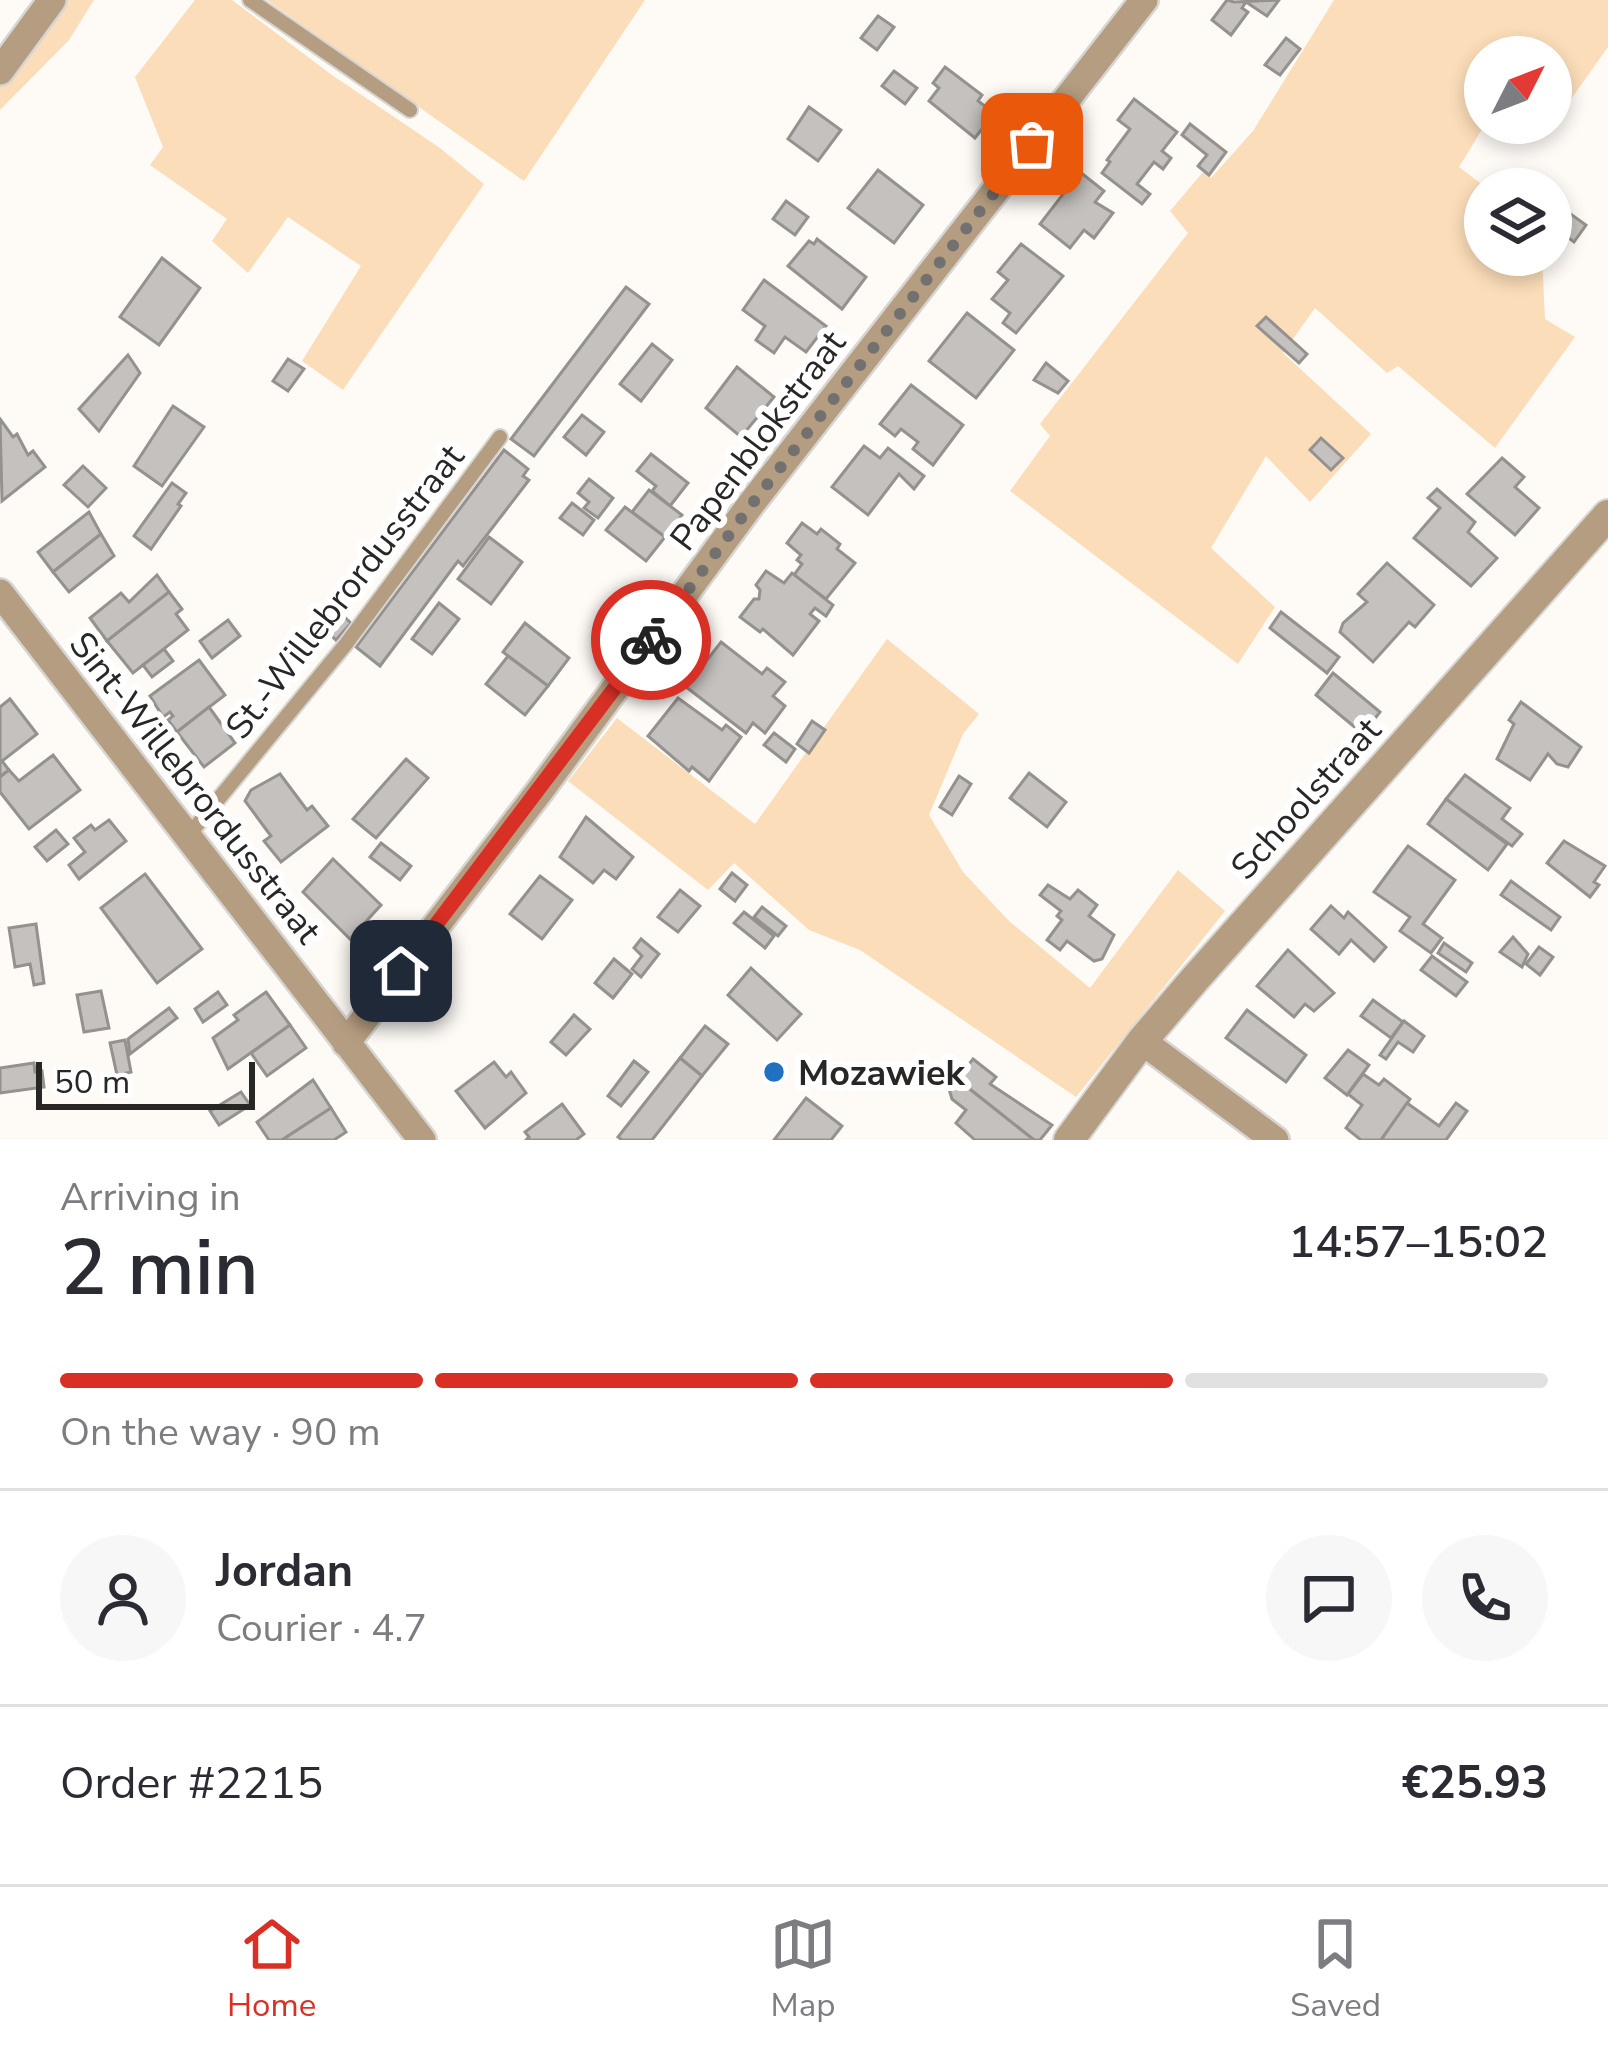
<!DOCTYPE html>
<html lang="en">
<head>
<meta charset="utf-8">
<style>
	:root { --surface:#fff; --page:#f7f7f7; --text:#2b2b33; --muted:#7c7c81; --line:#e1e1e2; --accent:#d93025 }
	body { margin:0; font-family:"Nunito Sans",sans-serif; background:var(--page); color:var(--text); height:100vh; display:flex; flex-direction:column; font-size:45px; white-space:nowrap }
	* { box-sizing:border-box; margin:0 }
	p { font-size:39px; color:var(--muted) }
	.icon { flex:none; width:66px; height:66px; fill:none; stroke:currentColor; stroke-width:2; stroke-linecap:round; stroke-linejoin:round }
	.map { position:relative; height:1140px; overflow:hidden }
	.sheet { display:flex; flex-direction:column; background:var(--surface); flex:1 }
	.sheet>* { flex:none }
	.needle { width:78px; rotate:48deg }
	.controls { position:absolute; left:1464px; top:36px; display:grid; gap:24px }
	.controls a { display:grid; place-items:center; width:108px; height:108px; border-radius:50%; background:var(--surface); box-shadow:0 6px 18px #0003; font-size:60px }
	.scale { position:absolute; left:36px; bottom:30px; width:219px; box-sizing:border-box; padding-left:12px; border:6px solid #282726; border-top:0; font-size:33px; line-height:42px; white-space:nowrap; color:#282726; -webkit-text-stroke:9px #fff; paint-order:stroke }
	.pin { position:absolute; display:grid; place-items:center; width:102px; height:102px; color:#fff; margin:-51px; border-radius:24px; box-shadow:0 6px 18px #0006 }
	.courier { position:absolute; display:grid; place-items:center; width:120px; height:120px; margin:-60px; border:9px solid #d93025; border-radius:50%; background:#fff; color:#222; box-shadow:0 3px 15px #0007 }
	.overview em { font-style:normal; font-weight:600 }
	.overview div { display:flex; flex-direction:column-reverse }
	.overview { display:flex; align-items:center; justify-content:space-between; height:204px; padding:0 60px }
	h1 { font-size:78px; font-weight:600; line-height:90px }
	.bar { display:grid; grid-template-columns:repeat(4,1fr); gap:18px 12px; align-content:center; height:144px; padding:0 60px }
	.bar i { height:15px; border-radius:9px; background:var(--line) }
	.bar .on { background:var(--accent) }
	.bar p { grid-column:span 4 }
	.line { display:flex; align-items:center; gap:30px; padding:0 60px; border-top:3px solid var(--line) }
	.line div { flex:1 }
	.round { display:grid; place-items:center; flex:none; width:126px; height:126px; border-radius:63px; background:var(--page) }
	.tab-bar { display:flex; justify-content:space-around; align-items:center; height:168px; border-top:3px solid var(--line); background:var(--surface); font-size:33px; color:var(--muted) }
	.tab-bar a { display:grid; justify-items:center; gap:6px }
	.tab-bar .on { color:var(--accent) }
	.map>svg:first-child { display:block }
</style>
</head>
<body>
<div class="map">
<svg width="1608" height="1140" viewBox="0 0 1608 1140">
	<rect width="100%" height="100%" fill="#fefbf7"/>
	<!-- green -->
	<g fill="#fbddb9">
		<path d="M32 0H94L69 40 0 110V86L54 20Z"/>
		<path d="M195 0H232L332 75 440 148 484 184 343 390 302 361 361 266 288 217 248 273 212 241 227 219 150 165 163 147 135 77Z"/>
		<path d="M267 0H645L524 181Z"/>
		<path d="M1334 0H1608V47L1544 137 1523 123H1551V57H1485L1486 123 1459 167 1488 189 1485 255H1542L1545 319 1575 337 1495 448 1398 366 1387 373 1315 308 1283 353 1371 434 1310 502 1266 456 1211 548 1275 607 1238 664 1010 491 1050 436 1040 424 1188 233 1170 211 1203 172 1211 178 1253 131Z"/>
		<path d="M887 639 979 714 963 734 929 815 963 872 1009 921 1090 988 1178 870 1225 911 1076 1097 860 950 809 930 734 863 708 890 568 781 617 718 755 824Z"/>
	</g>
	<!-- building -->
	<g fill="#c4c1be" stroke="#94918e" stroke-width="3">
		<path d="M1227 0 1234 2 1279 0 1267 16 1246 2 1242 8 1248 12 1231 35 1212 20Z"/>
		<path d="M878 16 894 27 877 50 861 38Z"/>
		<path d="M1286 38 1300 49 1280 75 1265 65Z"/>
		<path d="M945 67 982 95 978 101 994 113 975 138 929 101 939 88 933 83Z"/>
		<path d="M894 71 917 88 905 104 882 86Z"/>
		<path d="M1134 99 1177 132 1162 151 1171 158 1163 169 1154 162 1137 184 1150 194 1142 204 1102 173 1110 162 1107 160 1130 129 1118 120Z"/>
		<path d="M809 107 841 130 818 161 788 139Z"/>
		<path d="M1190 124 1226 152 1209 175 1198 166 1207 155 1182 135Z"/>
		<path d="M878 170 923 205 894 243 848 208Z"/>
		<path d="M1080 172 1104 191 1095 202 1113 213 1094 238 1084 230 1070 248 1040 224Z"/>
		<path d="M1551 200 1586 225 1574 242 1551 225Z"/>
		<path d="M786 201 808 217 795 235 773 219Z"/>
		<path d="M817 239 866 277 842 309 788 266 809 241 814 244Z"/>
		<path d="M1021 244 1063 276 1016 333 1003 323 1010 313 992 299 1008 280 998 272Z"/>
		<path d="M162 258 200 288 159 345 120 317Z"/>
		<path d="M764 280 826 326 806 352 785 337 774 353 756 340 765 326 743 310Z"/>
		<path d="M626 287 649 304 534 456 511 439Z"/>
		<path d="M967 313 1014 350 976 398 929 361Z"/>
		<path d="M1266 317 1307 354 1299 363 1257 326Z"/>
		<path d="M652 344 672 360 641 401 620 384Z"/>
		<path d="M128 355 140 373 99 431 79 409Z"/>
		<path d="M288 359 304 369 288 391 273 381Z"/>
		<path d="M1046 363 1068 381 1058 393 1034 380Z"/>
		<path d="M737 367 774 397 741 437 706 408Z"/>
		<path d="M911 385 963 425 933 465 913 449 918 442 901 429 895 436 880 424Z"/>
		<path d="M173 406 204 427 162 486 134 466Z"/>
		<path d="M582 415 604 432 586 455 564 437Z"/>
		<path d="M0 419 13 437 17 434 28 455 33 451 45 467 2 501Z"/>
		<path d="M1321 438 1343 458 1331 470 1310 450Z"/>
		<path d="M864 446 880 458 888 448 924 476 914 489 899 474 868 515 832 487Z"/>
		<path d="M504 450 528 469 523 476 529 480 463 566 458 561 380 666 356 647Z"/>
		<path d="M651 454 688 483 670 506 652 491 656 486 637 471Z"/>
		<path d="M1502 458 1524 477 1515 487 1539 508 1515 535 1467 494Z"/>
		<path d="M83 466 106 488 88 507 64 485Z"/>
		<path d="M589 479 613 498 598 518 584 508 589 502 578 493Z"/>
		<path d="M172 483 186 493 178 504 181 506 151 549 134 536Z"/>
		<path d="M1437 489 1475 522 1468 532 1497 558 1471 586 1414 538 1440 508 1428 498Z"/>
		<path d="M649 490 682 515 665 537 632 512Z"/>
		<path d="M572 503 594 520 583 535 560 518Z"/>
		<path d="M625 507 665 537 646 561 606 530Z"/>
		<path d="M89 512 101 534 53 572 38 552Z"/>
		<path d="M802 523 817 534 821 529 840 544 837 549 855 563 826 599 794 575 802 564 797 560 801 555 787 543Z"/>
		<path d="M101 534 114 556 69 592 53 572Z"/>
		<path d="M489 537 522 562 491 604 458 579Z"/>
		<path d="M1387 563 1434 605 1415 627 1409 622 1373 662 1340 632 1343 623 1367 602 1358 594Z"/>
		<path d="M766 571 784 583 792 573 833 605 826 616 815 608 810 614 819 621 793 655 763 629 760 632 740 617 754 599H759L760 590 756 585Z"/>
		<path d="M157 575 169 592 107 641 90 618 121 593 129 602Z"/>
		<path d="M169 592 182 609 176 614 188 630 133 673 107 641Z"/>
		<path d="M328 602 351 623 336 640 313 619Z"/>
		<path d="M439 603 459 619 432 654 412 639Z"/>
		<path d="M1281 612 1339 657 1327 673 1270 628Z"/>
		<path d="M228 620 240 636 212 658 200 641Z"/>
		<path d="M525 623 569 658 548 686 503 652Z"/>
		<path d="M721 642 762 674 767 668 785 682 773 696 785 706 765 733 753 723 746 733 686 687Z"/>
		<path d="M164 649 173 661 152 677 143 665Z"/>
		<path d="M508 656 548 686 525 715 486 684Z"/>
		<path d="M199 660 225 695 177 732 168 720 173 716 170 712 163 717 150 696Z"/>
		<path d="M1333 673 1380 712 1363 734 1316 695Z"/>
		<path d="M678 698 722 730 726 725 741 737 709 781 692 767 689 771 648 736Z"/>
		<path d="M10 699 37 734 2 761 9 770 0 777V707Z"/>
		<path d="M1521 702 1581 747 1568 767 1557 764 1548 754 1530 780 1497 759 1514 724 1509 720Z"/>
		<path d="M209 707 235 743 204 767 177 732Z"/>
		<path d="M812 721 825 730 809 753 797 744Z"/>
		<path d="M774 733 795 749 786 762 764 745Z"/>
		<path d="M53 755 80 790 29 829 0 792V777L9 770 19 781Z"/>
		<path d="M406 759 428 778 376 838 353 819Z"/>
		<path d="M1029 773 1066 802 1047 827 1010 798Z"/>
		<path d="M280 774 307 810 312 806 328 826 281 862 264 841 271 836 245 801 251 790Z"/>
		<path d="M1465 775 1510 808 1502 819 1522 834 1512 846 1446 799Z"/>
		<path d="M959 776 971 784 952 815 940 807Z"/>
		<path d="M1446 799 1507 844 1488 870 1428 824Z"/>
		<path d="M586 817 633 857 616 879 604 870 593 883 560 857Z"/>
		<path d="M109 820 126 841 79 879 69 865 85 852 74 838 91 825 95 830Z"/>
		<path d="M56 830 68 844 47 861 35 847Z"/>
		<path d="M1564 841 1605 866 1594 882 1599 885 1590 897 1547 863Z"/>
		<path d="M381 843 411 866 400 880 370 857Z"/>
		<path d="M1408 846 1455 880 1423 924 1442 938 1431 953 1400 931 1410 917 1374 892Z"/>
		<path d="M333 859 381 905 350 939 303 892Z"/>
		<path d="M732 873 747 885 735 901 720 889Z"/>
		<path d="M145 874 202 949 157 983 101 908Z"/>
		<path d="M540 876 572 900 542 939 510 914Z"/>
		<path d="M1511 881 1560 917 1551 930 1501 895Z"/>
		<path d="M1048 885 1070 899 1078 890 1097 905 1089 916 1114 935 1102 959 1094 961 1067 941 1060 950 1047 940 1062 920 1057 916 1061 911 1040 895Z"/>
		<path d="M680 890 700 906 678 932 658 917Z"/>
		<path d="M1331 906 1344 918 1348 912 1386 947 1374 961 1351 940 1339 954 1311 929Z"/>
		<path d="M762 907 786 926 778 936 754 917Z"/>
		<path d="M744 912 774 936 765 948 734 923Z"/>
		<path d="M36 924 44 983 34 985 30 964 15 967 9 928Z"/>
		<path d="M1513 937 1528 954 1522 967 1500 952Z"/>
		<path d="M641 939 659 954 641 977 632 969 642 956 634 948Z"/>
		<path d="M1444 943 1472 963 1466 972 1438 953Z"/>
		<path d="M1539 947 1553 957 1540 975 1526 964Z"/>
		<path d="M1288 950 1334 993 1314 1011 1305 1004 1294 1017 1257 986Z"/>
		<path d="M1432 956 1467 982 1456 996 1421 970Z"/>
		<path d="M614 959 632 974 613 998 595 983Z"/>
		<path d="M751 968 801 1014 777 1040 728 995Z"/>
		<path d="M101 991 109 1028 84 1032 77 995Z"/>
		<path d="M218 992 227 1005 203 1022 195 1009Z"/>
		<path d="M266 992 290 1025 228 1069 213 1038 238 1020 234 1015Z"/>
		<path d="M1373 1000 1403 1022 1391 1038 1361 1016Z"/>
		<path d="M169 1008 177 1018 130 1054 128 1039Z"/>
		<path d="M1247 1010 1306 1055 1286 1082 1226 1038Z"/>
		<path d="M574 1015 590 1029 566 1055 551 1042Z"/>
		<path d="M1404 1021 1424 1036 1413 1052 1398 1042 1386 1059 1380 1055Z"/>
		<path d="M290 1025 306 1048 267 1076 251 1053Z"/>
		<path d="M705 1026 728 1044 702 1076 680 1058Z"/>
		<path d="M125 1040 131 1072 117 1075 110 1043Z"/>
		<path d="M1348 1050 1369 1065 1347 1095 1325 1078Z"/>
		<path d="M680 1058 702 1076 652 1140H622L618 1137Z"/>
		<path d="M973 1059 996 1077 990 1084 1052 1125 1040 1140H1034L957 1079Z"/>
		<path d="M634 1061 648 1072 621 1106 608 1096Z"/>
		<path d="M494 1062 506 1077 511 1072 526 1093 485 1128 456 1091Z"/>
		<path d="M34 1063 35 1072 42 1071 44 1087 0 1093V1068Z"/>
		<path d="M1363 1074 1379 1085 1384 1079 1410 1099 1381 1140H1361L1346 1128 1362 1105 1348 1094Z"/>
		<path d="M957 1079 1034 1140H975L956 1123 966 1110 952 1099 949 1089Z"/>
		<path d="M313 1080 331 1108 282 1140H269L257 1122Z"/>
		<path d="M241 1092 250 1105 219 1125 210 1111Z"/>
		<path d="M806 1098 842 1126 831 1140H774Z"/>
		<path d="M1407 1103 1439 1126 1456 1103 1467 1111 1446 1140H1381Z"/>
		<path d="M562 1104 584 1134 576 1140H526L529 1137 525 1132Z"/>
		<path d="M331 1108 346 1132 334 1140H282Z"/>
	</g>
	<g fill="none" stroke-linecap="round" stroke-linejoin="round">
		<defs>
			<g id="service">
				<path d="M250 0 410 110"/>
				<path d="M188 836 346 644 500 437"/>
			</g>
			<g id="minor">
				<path d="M0 71 52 0"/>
				<path d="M0 593 422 1140"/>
				<path d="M1142 1041 1275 1140"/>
				<path d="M346 1043 539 792 751 504 1144 0"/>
			</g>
			<path id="tertiary" d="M1069 1140 1142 1041 1194 980 1608 515"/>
		</defs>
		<!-- service casing -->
		<use href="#service" stroke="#d7d5d1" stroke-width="18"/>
		<!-- minor casing -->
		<use href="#minor" stroke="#d7d5d1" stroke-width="32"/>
		<!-- tertiary casing -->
		<use href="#tertiary" stroke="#d7d5d1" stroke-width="34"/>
		<!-- service -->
		<use href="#service" stroke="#b49d81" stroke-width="14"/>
		<!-- minor -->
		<use href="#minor" stroke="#b49d81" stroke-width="27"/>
		<!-- tertiary -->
		<use href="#tertiary" stroke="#b49d81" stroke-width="30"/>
	</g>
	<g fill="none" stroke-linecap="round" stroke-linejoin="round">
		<!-- done -->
		<path stroke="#73716f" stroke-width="12" stroke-dasharray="0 21.6" d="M651 640 752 504 1032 144"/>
		<!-- route -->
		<path stroke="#d93025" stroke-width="15" d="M401 971 651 640"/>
	</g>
	<!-- markers -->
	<circle fill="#2171c0" stroke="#fff" stroke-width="4.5" cx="774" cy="1072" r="12"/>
	<g text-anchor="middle" stroke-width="12" stroke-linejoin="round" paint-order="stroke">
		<!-- street labels -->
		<g font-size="36" fill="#282726" stroke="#fff">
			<text transform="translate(757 440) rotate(-53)" y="13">Papenblokstraat</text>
			<text transform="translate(344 591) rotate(-52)" y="13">St.-Willebrordusstraat</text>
			<text transform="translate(196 787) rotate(52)" y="13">Sint-Willebrordusstraat</text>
			<text transform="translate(1305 798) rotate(-48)" y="13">Schoolstraat</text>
		</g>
		<!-- poi labels -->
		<g font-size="36" font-weight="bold" fill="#282726" stroke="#fff" text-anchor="start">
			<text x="798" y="1085">Mozawiek</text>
		</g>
	</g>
</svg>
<div class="controls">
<a><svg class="needle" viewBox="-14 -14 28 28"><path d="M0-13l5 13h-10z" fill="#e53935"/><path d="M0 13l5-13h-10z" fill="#7c7c81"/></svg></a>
<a><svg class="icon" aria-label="layers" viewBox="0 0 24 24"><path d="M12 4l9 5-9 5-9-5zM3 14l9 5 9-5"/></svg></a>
</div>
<div class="scale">50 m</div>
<div class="pin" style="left:1032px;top:144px;background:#ea580c"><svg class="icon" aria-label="bag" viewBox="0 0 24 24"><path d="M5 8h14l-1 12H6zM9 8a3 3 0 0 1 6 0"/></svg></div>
<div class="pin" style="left:401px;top:971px;background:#1f2937"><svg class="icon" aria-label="home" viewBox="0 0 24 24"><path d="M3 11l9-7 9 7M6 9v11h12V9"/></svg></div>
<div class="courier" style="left:651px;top:640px"><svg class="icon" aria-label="bike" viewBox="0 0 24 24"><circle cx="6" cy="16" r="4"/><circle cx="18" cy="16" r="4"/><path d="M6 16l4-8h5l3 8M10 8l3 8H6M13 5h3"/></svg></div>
</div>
<section class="sheet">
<div class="overview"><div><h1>2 min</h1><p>Arriving in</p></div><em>14:57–15:02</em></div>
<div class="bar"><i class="on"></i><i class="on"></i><i class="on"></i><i></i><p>On the way · 90 m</p></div>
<div class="line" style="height:216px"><a class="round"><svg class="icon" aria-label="person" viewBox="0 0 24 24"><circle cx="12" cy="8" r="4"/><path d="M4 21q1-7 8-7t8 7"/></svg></a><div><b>Jordan</b><p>Courier · 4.7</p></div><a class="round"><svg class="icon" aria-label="chat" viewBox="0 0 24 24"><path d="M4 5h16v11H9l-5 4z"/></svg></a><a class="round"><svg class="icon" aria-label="phone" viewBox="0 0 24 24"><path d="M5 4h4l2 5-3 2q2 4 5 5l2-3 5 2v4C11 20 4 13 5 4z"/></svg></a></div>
<div class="line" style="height:156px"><div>Order #2215</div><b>€25.93</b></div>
</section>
<nav class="tab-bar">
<a class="on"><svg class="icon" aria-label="home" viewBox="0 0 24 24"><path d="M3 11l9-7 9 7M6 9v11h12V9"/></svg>Home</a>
<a><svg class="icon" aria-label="map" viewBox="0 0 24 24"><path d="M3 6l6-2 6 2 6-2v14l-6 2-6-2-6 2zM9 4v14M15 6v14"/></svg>Map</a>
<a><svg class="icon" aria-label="saved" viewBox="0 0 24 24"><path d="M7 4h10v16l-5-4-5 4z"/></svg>Saved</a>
</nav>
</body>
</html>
